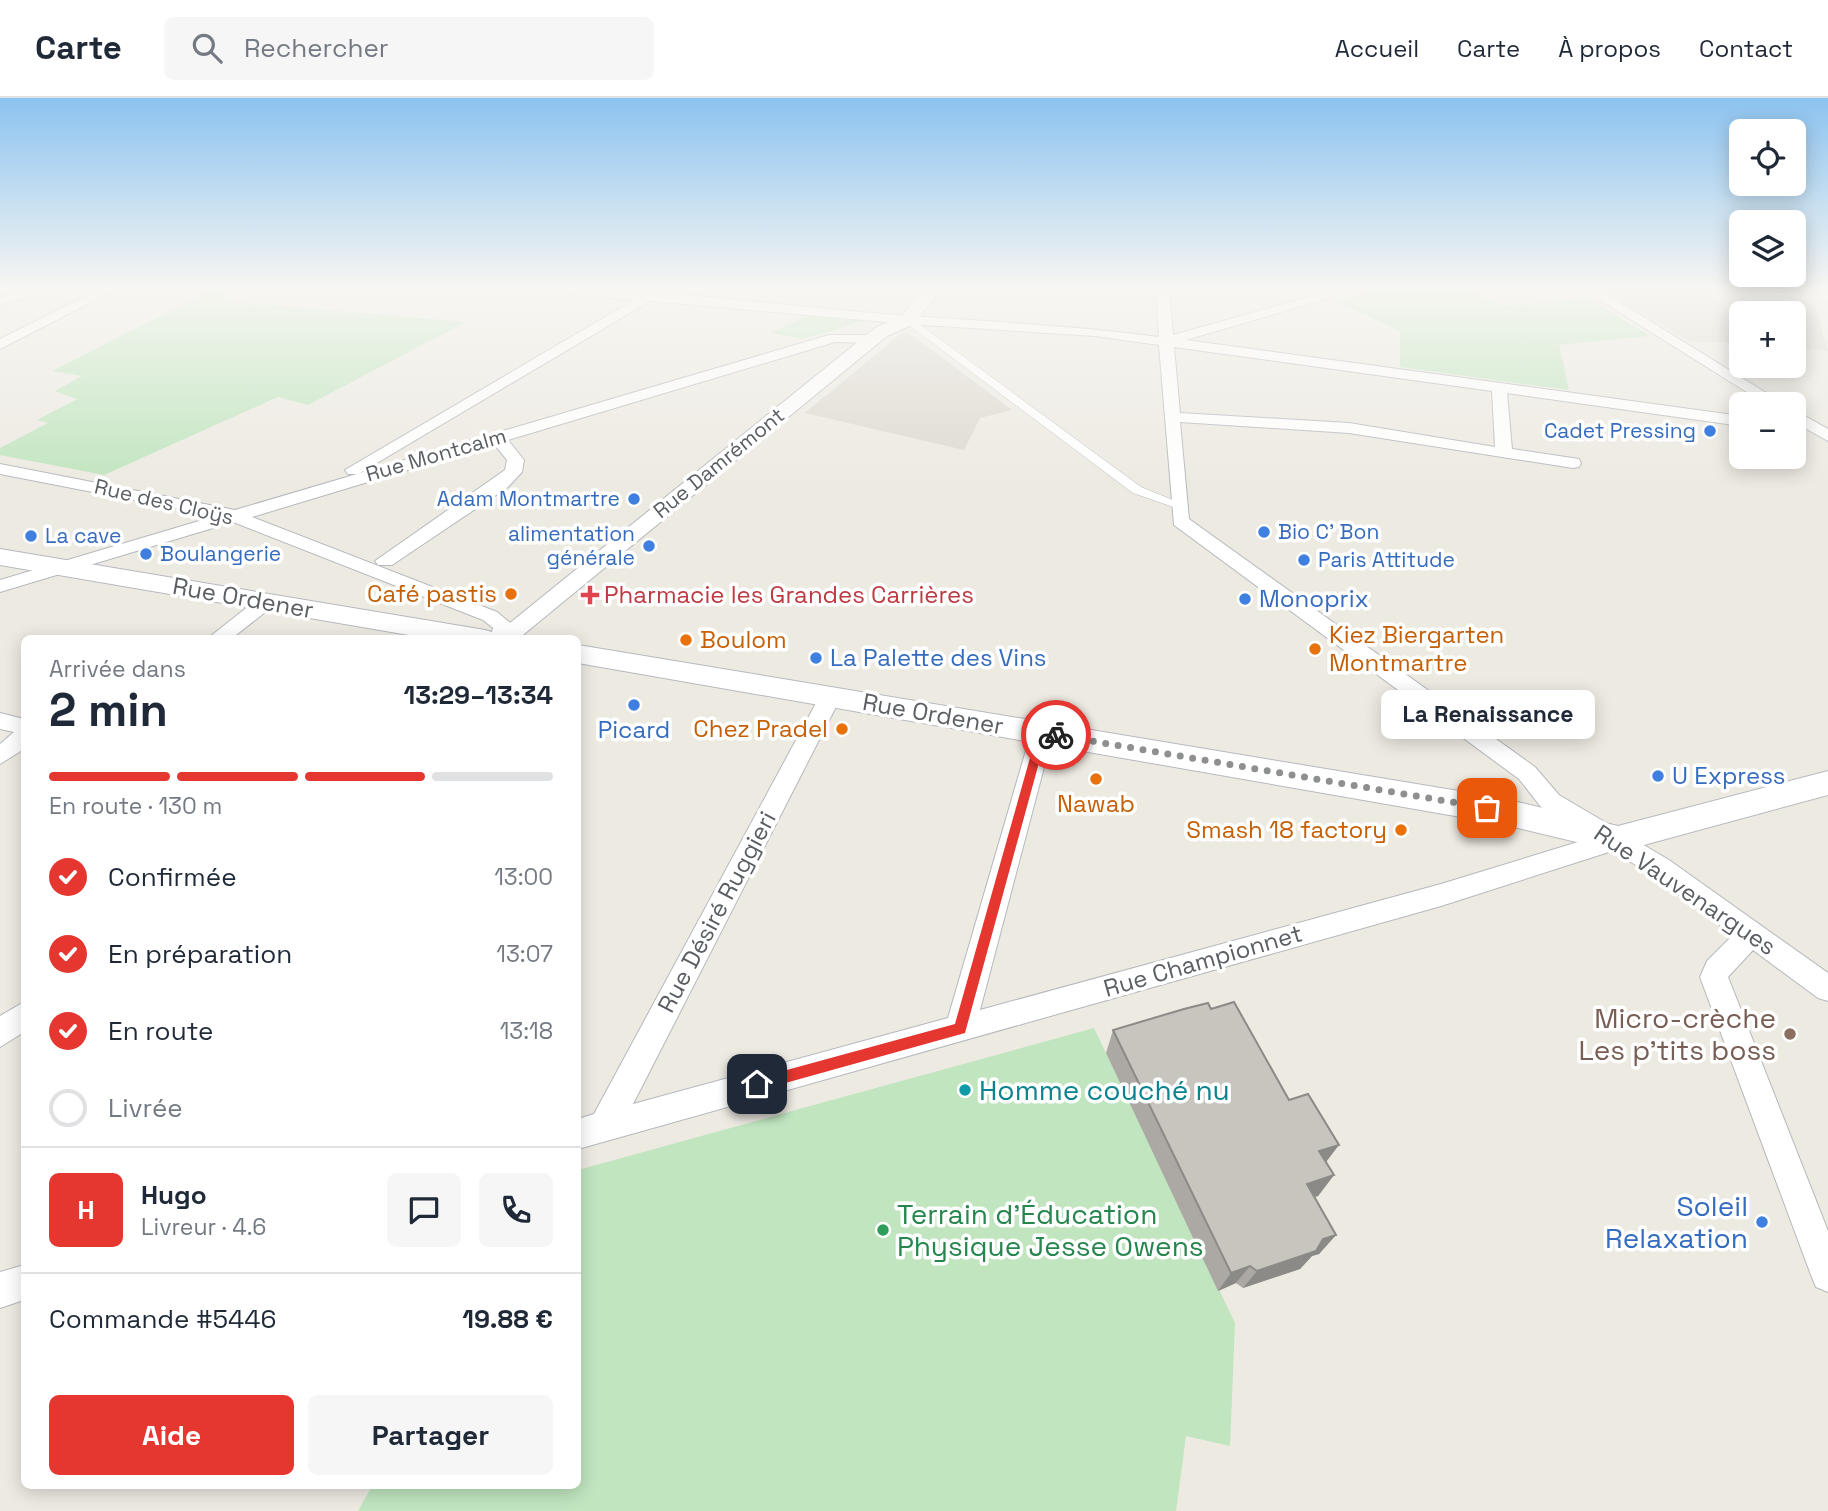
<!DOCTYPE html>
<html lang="fr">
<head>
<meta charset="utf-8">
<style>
	:root { --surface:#fff; --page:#f6f6f7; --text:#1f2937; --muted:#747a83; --line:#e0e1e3; --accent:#e53630 }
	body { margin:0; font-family:"Space Grotesk",sans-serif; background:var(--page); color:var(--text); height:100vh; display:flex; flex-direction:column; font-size:26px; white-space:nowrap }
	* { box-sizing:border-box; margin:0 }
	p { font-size:23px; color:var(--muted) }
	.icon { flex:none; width:38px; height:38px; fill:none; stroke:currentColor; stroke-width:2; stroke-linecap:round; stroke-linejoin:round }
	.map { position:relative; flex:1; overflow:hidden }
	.details { position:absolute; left:21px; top:537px; width:560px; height:854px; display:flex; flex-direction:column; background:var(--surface); border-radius:10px; box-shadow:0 4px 18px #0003 }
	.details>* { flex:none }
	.fabs { position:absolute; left:1729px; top:21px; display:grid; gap:14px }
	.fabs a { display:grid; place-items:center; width:77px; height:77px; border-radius:10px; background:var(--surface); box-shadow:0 4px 18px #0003; font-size:35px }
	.pin { position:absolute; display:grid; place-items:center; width:60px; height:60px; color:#fff; margin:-30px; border-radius:14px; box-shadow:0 4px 10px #0006 }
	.courier { position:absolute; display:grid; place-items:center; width:70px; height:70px; margin:-35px; border:5px solid #e53630; border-radius:50%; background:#fff; color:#222; box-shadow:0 2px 9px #0007 }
	.bubble { position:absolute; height:49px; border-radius:10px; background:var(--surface); box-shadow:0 4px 18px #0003; font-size:23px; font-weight:800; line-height:49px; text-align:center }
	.headline em { font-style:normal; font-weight:800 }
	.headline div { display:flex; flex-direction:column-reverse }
	.headline { display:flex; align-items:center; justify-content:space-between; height:119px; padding:0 28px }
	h1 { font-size:46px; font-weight:800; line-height:52px }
	.bar { display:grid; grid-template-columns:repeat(4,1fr); gap:10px 7px; align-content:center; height:84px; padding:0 28px }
	.bar i { height:9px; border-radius:5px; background:var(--line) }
	.bar .selected { background:var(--accent) }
	.bar p { grid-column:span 4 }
	.line { display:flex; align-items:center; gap:18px; padding:0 28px; border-top:2px solid var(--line) }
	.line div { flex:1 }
	.round { display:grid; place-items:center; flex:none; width:74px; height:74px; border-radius:10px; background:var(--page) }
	ol { padding:0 28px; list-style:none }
	li { display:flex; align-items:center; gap:21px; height:77px }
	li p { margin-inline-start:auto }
	li .icon { padding:7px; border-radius:50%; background:var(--accent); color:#fff; stroke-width:4 }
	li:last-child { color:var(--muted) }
	li i { width:38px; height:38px; border:4px solid var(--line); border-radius:50% }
	.primary-button { display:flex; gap:14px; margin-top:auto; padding:14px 28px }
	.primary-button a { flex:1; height:80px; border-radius:10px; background:var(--accent); color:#fff; font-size:28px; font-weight:800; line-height:80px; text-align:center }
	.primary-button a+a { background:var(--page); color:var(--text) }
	header { display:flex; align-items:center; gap:42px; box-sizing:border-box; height:98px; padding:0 35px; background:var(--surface); border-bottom:2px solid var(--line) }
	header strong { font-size:33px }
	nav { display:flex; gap:38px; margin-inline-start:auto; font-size:24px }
	.search { width:490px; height:63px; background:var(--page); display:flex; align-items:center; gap:18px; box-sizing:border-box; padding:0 24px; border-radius:10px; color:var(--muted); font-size:26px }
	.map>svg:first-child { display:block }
</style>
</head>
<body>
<header>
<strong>Carte</strong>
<div class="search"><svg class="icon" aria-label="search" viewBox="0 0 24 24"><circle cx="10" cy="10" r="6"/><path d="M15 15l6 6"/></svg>Rechercher</div>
<nav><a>Accueil</a><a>Carte</a><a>À propos</a><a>Contact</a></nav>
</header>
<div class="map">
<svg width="1828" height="1413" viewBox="0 0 1828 1413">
	<rect width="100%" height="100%" fill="#edeae2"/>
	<!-- education -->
	<g fill="#ddd9d0">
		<path d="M1619 189H1758L1764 195 1813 203 1828 253 1794 248V215H1741V244H1690L1602 191Z"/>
		<path d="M902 235H909L1012 312 980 320 964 352 805 315Z"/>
	</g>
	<!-- green -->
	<g fill="#c0e5bf">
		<path d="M218 189 226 203 466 224 308 307 278 299 104 377 0 357V350L48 325 37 322 77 301 55 293 82 278 52 273Z"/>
		<path d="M1386 189H1459L1505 208 1588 200 1650 238 1559 247 1569 292 1400 269V233L1336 203Z"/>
		<path d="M808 217 860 222 861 224 803 241 772 235Z"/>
		<path d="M1094 930 1235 1225 1230 1348 1186 1338 1176 1413H358L372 1388H578V1072Z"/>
	</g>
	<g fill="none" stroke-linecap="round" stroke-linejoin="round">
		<defs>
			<path id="pedestrian" d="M905 220H911L1141 389 1185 407 1179 411 1133 395 905 224Z"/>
			<g id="minor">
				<path d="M39 189H62L0 207V199Z"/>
				<path d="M104 189H121L0 251V241Z"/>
				<path d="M527 189C642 189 757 205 872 215 968 223 1064 226 1159 239L1156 189H1169L1173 237 1344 189H1366L1186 242 1741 318V328L1507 295 1512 351 1579 361 1581 365 1579 369 1573 370 1349 335 1180 324 1189 421 1535 669 1559 697 1669 762 1828 875V903L1818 900 1753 852 1728 879 1828 1133V1194L1816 1189 1811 1177 1700 879 1707 863 1733 837 1651 776 1612 753 1441 808 578 1051V1021L594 1016 822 594H838L841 599 633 1006 948 920 1031 635 1034 629H1050L1053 635 980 912 1441 786 1591 740 1541 709 1519 681 1174 427 1159 247 1095 238 908 226 650 203 360 375 829 237H873L880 241 873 245 835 244 508 342 524 362 522 374 508 389 392 467H378L375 463 505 372 507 362 494 346 252 419 497 514 514 528 510 541H490L493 530 483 522 233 424 0 494V482L216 418 0 376V366L235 412 357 376H348L345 372 634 202 533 193ZM1174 249 1492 293 1495 349 1349 325 1180 315Z"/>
				<path d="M1579 189H1595L1784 306H1766Z"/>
				<path d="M1817 189H1828V206L1821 202Z"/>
				<path d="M1794 312 1828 331V343L1794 324Z"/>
				<path d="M266 498 276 504 273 508 231 541H207L259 500Z"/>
				<path d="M0 615 24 621V651L0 666V646L14 634 0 631Z"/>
				<path d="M24 904V934L0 949V918Z"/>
				<path d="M24 1167V1202L0 1210V1174Z"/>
			</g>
			<path id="tertiary" d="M925 189H942L914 226 887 238 518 541H490L875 230 902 218Z"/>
			<g id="secondary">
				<path d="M0 451 485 532 495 535 499 541H432L0 467Z"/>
				<path d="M578 547 1501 700 1618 728 1828 673V697L1618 754 1501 726 578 565Z"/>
			</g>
		</defs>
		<!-- pedestrian casing -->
		<use href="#pedestrian" stroke="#b5b8bc" stroke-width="1"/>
		<!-- minor casing -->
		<use href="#minor" stroke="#b5b8bc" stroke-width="2"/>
		<!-- tertiary casing -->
		<use href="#tertiary" stroke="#b5b8bc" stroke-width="2"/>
		<!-- secondary casing -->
		<use href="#secondary" stroke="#b6b9be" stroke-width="2"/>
		<!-- pedestrian -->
		<use href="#pedestrian" fill="#fff" fill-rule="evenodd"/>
		<!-- minor -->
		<use href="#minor" fill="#fff" fill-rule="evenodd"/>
		<!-- tertiary -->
		<use href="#tertiary" fill="#fff" fill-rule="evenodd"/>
		<!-- secondary -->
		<use href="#secondary" fill="#fff" fill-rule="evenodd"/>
	</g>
	<!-- wall -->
	<path fill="#aca9a4" d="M1211 911 1289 1002 1334 1077 1318 1098 1314 1099 1336 1137 1319 1156 1312 1158 1300 1171 1243 1190 1236 1185 1218 1193 1106 955 1113 932Z"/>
	<!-- shaded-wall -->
	<g fill="#8c8a86">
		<path d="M1339 1047 1323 1068 1319 1053Z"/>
		<path d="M1334 1077 1318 1098 1292 1106 1307 1086Z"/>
		<path d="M1336 1137 1319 1156 1312 1158 1300 1171 1243 1190 1257 1173 1323 1141Z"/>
		<path d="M1250 1168 1236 1185 1218 1193 1231 1175Z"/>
	</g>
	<!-- building -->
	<path fill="#c8c5bf" stroke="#8c8a86" stroke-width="2" d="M1234 904 1289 1002 1308 996 1339 1047 1319 1053 1334 1077 1307 1086 1336 1137 1323 1141 1316 1153 1257 1173 1250 1168 1231 1175 1113 932 1184 911 1208 905 1211 911Z"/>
	<!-- sky -->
	<linearGradient id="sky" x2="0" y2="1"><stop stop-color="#8cc3f0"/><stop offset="0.49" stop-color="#f7f6f2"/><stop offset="1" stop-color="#f7f6f2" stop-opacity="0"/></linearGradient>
	<rect width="1828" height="387" fill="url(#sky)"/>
	<!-- route -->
	<path fill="#e53630" d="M1042 631 1062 637 1056 641 1046 639 965 935 757 993 752 991 750 986 757 980 955 926 1037 635Z"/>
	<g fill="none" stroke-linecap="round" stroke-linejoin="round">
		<!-- done -->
		<path stroke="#8e908f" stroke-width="7" stroke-dasharray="0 12.6" d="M1056 637 1487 710"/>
	</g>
	<!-- markers -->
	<g fill="#3f7fe0" stroke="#fff" stroke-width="2.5">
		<circle cx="1710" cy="333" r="7"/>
		<circle cx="634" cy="401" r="7"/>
		<circle cx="1264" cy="434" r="7"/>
		<circle cx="31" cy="438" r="7"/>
		<circle cx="649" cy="448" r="7"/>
		<circle cx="146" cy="456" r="7"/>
		<circle cx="1304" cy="462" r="7"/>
		<circle cx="1245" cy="501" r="7"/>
		<circle cx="816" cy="560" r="7"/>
		<circle cx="634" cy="607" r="7"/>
		<circle cx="1658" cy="678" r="7"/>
		<circle cx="1762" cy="1124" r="7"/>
	</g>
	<g fill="#e8710a" stroke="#fff" stroke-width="2.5">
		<circle cx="511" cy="496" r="7"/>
		<circle cx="686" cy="542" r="7"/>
		<circle cx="1315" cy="551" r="7"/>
		<circle cx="842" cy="631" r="7"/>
		<circle cx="1096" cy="681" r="7"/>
		<circle cx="1401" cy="732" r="7"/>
	</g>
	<path fill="#e0444e" stroke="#fff" stroke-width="2.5" d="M586.5 486.5h7v7h7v7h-7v7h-7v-7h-7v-7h7z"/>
	<circle fill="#8d6e63" stroke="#fff" stroke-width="2.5" cx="1790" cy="936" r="7"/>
	<circle fill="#0f9aa8" stroke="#fff" stroke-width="2.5" cx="965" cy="992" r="7"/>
	<circle fill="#2e9e5b" stroke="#fff" stroke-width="2.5" cx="883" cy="1132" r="7"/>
	<g text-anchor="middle" stroke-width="7" stroke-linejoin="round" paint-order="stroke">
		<!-- far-shop labels -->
		<g font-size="21" fill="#366cbe" stroke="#fff" text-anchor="start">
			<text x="1696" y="340" text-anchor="end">Cadet Pressing</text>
			<text x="620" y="408" text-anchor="end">Adam Montmartre</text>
			<text x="1278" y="441">Bio C' Bon</text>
			<text x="635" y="443" text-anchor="end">alimentation<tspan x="635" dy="24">générale</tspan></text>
			<text x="45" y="445">La cave</text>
			<text x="160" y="463">Boulangerie</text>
			<text x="1318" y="469">Paris Attitude</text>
		</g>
		<!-- far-street labels -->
		<g font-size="21" fill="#5b5f63" stroke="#fff">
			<text transform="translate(436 357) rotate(-16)" y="7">Rue Montcalm</text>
			<text transform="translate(719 365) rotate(-39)" y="7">Rue Damrémont</text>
			<text transform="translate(164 404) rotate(13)" y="7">Rue des Cloÿs</text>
		</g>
		<!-- food labels -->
		<g font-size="24" fill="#c56008" stroke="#fff" text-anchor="end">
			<text x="497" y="504">Café pastis</text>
			<text x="1329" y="545" text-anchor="start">Kiez Biergarten<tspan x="1329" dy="28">Montmartre</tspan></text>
			<text x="700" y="550" text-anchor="start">Boulom</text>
			<text x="828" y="639">Chez Pradel</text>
			<text x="1096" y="714" text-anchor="middle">Nawab</text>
			<text x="1387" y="740">Smash 18 factory</text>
		</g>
		<!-- health labels -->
		<g font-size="24" fill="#be3a42" stroke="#fff" text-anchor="start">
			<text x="604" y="505">Pharmacie les Grandes Carrières</text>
		</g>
		<!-- street labels -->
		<g font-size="24" fill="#5b5f63" stroke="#fff">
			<text transform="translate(243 500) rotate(10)" y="8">Rue Ordener</text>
			<text transform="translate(933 616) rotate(10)" y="8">Rue Ordener</text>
			<text transform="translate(1685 792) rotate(34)" y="8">Rue Vauvenargues</text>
			<text transform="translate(717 814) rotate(-62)" y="8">Rue Désiré Ruggieri</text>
			<text transform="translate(1203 863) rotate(-16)" y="8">Rue Championnet</text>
		</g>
		<!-- shop labels -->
		<g font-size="24" fill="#366cbe" stroke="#fff" text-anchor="start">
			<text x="1259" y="509">Monoprix</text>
			<text x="830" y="568">La Palette des Vins</text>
			<text x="634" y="640" text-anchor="middle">Picard</text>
			<text x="1672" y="686">U Express</text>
		</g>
		<!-- near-education labels -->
		<g font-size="28" fill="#785e54" stroke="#fff" text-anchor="end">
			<text x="1776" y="930">Micro-crèche<tspan x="1776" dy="32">Les p'tits boss</tspan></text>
		</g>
		<!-- near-culture labels -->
		<g font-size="28" fill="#0d838f" stroke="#fff" text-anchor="start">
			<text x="979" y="1002">Homme couché nu</text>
		</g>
		<!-- near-shop labels -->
		<g font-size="28" fill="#366cbe" stroke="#fff" text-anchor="end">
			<text x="1748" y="1118">Soleil<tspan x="1748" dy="32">Relaxation</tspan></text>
		</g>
		<!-- near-leisure labels -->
		<g font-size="28" fill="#27864d" stroke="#fff" text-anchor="start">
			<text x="897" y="1126">Terrain d'Éducation<tspan x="897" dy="32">Physique Jesse Owens</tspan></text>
		</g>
	</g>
</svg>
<div class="fabs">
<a><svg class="icon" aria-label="locate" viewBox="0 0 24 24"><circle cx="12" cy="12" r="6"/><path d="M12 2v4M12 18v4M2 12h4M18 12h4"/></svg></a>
<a><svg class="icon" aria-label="layers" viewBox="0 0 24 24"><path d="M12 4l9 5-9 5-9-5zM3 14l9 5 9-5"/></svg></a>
<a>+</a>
<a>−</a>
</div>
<div class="pin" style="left:1487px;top:710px;background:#ea580c"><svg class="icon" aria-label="bag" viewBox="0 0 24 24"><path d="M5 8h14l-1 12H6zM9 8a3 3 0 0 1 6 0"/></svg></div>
<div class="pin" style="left:757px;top:986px;background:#1f2937"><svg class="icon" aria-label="home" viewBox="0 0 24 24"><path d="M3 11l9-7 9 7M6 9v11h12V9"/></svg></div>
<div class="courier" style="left:1056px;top:637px"><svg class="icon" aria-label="bike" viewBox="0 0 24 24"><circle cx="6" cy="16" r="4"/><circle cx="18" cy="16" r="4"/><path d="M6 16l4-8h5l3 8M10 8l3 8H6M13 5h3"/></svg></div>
<div class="bubble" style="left:1381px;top:592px;width:214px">La Renaissance</div>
<section class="details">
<div class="headline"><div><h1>2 min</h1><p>Arrivée dans</p></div><em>13:29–13:34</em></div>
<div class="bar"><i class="selected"></i><i class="selected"></i><i class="selected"></i><i></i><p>En route · 130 m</p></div>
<ol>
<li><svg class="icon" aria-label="check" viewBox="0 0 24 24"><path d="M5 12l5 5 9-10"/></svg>Confirmée<p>13:00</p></li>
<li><svg class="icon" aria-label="check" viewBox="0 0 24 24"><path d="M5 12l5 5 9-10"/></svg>En préparation<p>13:07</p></li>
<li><svg class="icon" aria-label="check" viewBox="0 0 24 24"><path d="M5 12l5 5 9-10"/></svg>En route<p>13:18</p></li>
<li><i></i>Livrée</li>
</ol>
<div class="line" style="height:126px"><b class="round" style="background:var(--accent);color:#fff">H</b><div><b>Hugo</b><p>Livreur · 4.6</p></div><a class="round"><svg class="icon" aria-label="chat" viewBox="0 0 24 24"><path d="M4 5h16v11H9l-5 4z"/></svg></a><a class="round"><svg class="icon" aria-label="phone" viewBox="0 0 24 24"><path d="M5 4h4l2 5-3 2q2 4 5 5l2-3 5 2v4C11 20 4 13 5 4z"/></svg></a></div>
<div class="line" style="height:91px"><div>Commande #5446</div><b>19.88 €</b></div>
<div class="primary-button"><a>Aide</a><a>Partager</a></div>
</section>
</div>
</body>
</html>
